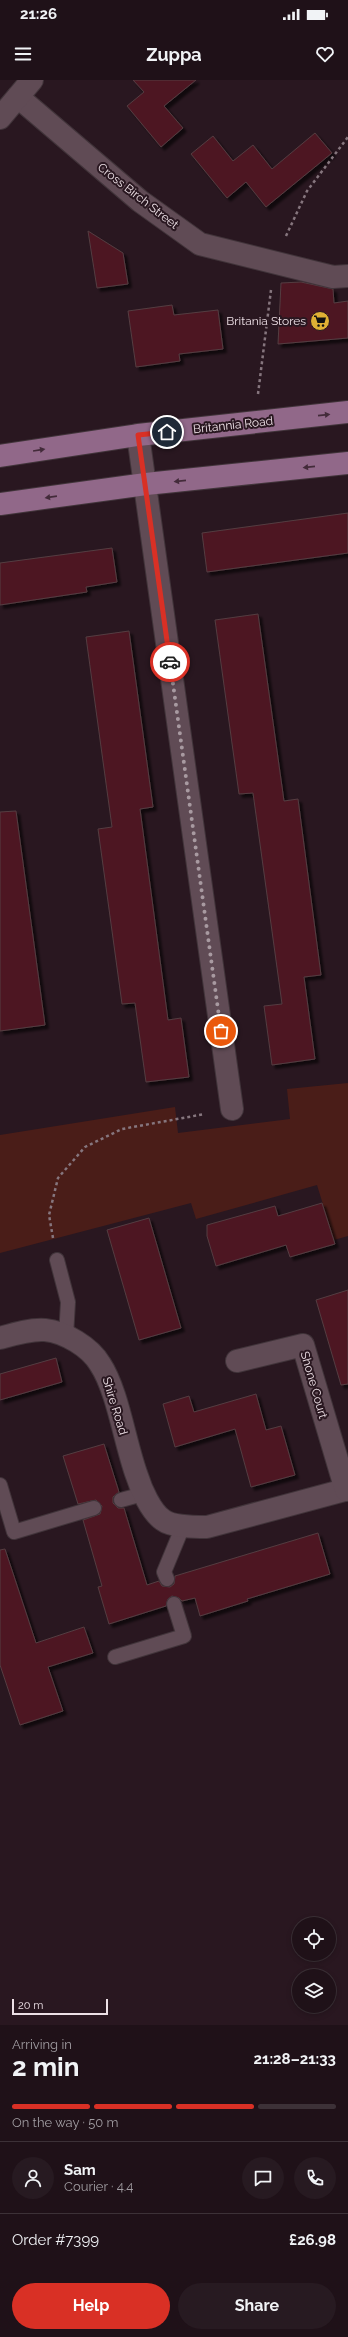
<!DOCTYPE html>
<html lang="en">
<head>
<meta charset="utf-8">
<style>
	:root { --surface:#1f1118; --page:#271a21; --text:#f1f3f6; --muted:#a19da2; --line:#3c3137; --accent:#d93025 }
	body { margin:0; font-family:Raleway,sans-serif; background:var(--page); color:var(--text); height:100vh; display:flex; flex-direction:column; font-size:15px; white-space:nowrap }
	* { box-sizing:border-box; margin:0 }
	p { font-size:13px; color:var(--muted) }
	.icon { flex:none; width:22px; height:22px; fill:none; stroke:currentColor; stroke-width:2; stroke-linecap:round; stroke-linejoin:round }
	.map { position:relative; height:1945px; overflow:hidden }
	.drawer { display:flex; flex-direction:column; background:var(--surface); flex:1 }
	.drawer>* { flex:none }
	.tools { position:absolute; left:292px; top:1837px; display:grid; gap:8px }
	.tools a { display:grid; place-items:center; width:44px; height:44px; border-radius:50%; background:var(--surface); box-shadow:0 2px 6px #0003,0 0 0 1px var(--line); font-size:20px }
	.scale { position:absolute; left:12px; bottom:10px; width:96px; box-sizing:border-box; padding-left:4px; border:2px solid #ede0e6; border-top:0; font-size:11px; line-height:14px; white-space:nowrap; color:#ede0e6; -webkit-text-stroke:3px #291720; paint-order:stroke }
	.pin { position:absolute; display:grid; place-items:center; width:34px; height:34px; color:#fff; margin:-17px; border:2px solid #fff; border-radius:50%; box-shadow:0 1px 4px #0007 }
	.courier { position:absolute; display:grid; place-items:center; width:40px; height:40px; margin:-20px; border:3px solid #d93025; border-radius:50%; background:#fff; color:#222; box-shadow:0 1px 5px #0007 }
	.head em { font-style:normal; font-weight:700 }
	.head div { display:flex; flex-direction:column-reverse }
	.head { display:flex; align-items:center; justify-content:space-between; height:68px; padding:0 12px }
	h1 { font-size:26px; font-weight:700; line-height:30px }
	.bar { display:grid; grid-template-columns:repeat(4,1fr); gap:6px 4px; align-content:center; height:48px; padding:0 12px }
	.bar i { height:5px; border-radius:3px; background:var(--line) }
	.bar .on { background:var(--accent) }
	.bar p { grid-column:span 4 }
	.line { display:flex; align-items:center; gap:10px; padding:0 12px; border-top:1px solid var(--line) }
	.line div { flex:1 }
	.round { display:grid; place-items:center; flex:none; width:42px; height:42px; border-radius:21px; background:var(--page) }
	.cta { display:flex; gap:8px; margin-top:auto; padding:8px 12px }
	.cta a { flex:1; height:46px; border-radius:24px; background:var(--accent); color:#fff; font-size:16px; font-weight:700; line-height:46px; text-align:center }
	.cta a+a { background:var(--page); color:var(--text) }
	.status { display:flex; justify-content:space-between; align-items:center; height:28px; padding:0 20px; background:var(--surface); direction:ltr }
	.status svg { height:11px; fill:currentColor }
	header { display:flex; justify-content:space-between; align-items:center; height:52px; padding:0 12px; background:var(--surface); font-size:18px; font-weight:700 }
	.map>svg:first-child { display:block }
</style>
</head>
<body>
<div class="status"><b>21:26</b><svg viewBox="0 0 49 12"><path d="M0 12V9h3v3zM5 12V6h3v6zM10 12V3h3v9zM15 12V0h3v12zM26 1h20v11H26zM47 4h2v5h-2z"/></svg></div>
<header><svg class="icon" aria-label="menu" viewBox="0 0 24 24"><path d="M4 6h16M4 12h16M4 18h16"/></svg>Zuppa<svg class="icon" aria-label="heart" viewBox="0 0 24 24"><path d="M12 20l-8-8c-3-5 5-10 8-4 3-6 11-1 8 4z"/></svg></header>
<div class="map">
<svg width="348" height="1945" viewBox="0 0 348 1945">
	<defs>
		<filter id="shadow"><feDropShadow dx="3.5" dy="3.5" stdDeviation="1" flood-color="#0009"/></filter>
	</defs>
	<rect width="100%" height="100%" fill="#291720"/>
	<!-- green -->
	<path fill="#4a1d18" d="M348 1003V1156L334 1160 317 1105 196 1139 191 1123 0 1173V1055L175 1027 178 1053 290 1039 287 1009Z"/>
	<!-- building -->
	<g fill="#4e1624" stroke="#543d41" filter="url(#shadow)">
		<path d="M133 0H196L164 26 183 48 161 67 127 26 144 12Z"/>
		<path d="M315 53 332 73 266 127 246 102 227 118 191 74 213 56 233 81 253 65 272 89Z"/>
		<path d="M88 151 123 173 128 204 97 208Z"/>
		<path d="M301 202 333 209 334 223 348 221V258L278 264 281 203Z"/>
		<path d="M172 225 174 235 218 230 223 269 179 274 180 281 136 287 128 231Z"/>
		<path d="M348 433V473L207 492 202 453Z"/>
		<path d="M112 468 117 502 86 507 87 512 0 525V483Z"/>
		<path d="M258 534 284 721 298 719 321 895 304 897 315 979 272 985 264 926 282 924 253 713 239 714 215 540Z"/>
		<path d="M129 551 153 727 140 729 168 940 181 938 189 997 146 1002 135 923 122 924 102 778 98 749 112 747 86 557Z"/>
		<path d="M16 731 45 945 0 951V732Z"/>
		<path d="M322 1123 335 1164 290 1177 286 1165 216 1186 207 1156V1145L275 1126 278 1136Z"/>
		<path d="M149 1138 181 1248 139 1260 107 1150Z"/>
		<path d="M348 1210V1304L341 1305 316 1220Z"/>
		<path d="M56 1278 62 1302 0 1320V1294Z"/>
		<path d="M256 1314 266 1350 281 1346 295 1395 251 1407 235 1349 175 1367 163 1324 189 1316 194 1332Z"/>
		<path d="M104 1364 119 1412 113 1417V1423L118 1428H124L147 1505 159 1501 162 1506 170 1507 174 1504 175 1496 318 1453 330 1494 247 1519 248 1521 200 1536 195 1518 182 1521 179 1518 172 1516 168 1519 166 1526 109 1544 98 1507 102 1506 83 1440 100 1434 102 1426 96 1420 78 1424 63 1376Z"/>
		<path d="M5 1469 36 1563 84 1547 93 1573 48 1587 63 1631 20 1645 0 1585V1470Z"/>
	</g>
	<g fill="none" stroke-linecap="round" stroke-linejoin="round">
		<defs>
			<g id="service">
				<path d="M57 1180 68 1222 66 1256"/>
				<path d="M0 1405 14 1452 94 1428"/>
				<path d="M121 1420 143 1414"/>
				<path d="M167 1499 164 1492 183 1446"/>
				<path d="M115 1577 184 1556 174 1524"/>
			</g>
			<g id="minor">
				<path d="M18 17 140 121 200 164 333 197 348 196"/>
				<path d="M0 38 32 0"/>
				<path d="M138 355 232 1029"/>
				<path d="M0 1258C14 1254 30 1249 45 1250 65 1252 90 1267 100 1284 118 1311 125 1364 137 1396 141 1409 151 1432 163 1440 172 1447 196 1447 207 1447L348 1409"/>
				<path d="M237 1281 303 1265 346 1410"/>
			</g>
			<g id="primary">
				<path d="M0 376 138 355 348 332"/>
				<path d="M0 424 146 404 348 383"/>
			</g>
		</defs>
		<!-- service casing -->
		<use href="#service" stroke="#41343a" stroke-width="16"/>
		<!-- minor casing -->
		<use href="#minor" stroke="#41343a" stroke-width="24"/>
		<!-- primary casing -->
		<use href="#primary" stroke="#41343a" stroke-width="24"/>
		<!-- path -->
		<g stroke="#86767e" stroke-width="2.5" stroke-dasharray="3 3" stroke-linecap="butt">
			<path d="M286 156 307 111 348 57"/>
			<path d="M258 314 271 210"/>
			<path d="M53 1158 49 1135 58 1098 85 1067 122 1049 205 1034"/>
		</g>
		<!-- service -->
		<use href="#service" stroke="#604b55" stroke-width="14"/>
		<!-- minor -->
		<use href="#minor" stroke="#604b55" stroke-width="22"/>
		<!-- primary -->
		<use href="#primary" stroke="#916889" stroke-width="22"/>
	</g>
	<!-- one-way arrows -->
	<defs><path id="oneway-solid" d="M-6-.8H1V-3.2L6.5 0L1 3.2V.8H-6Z"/></defs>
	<g fill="#432b3a">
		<use href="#oneway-solid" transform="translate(324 335) rotate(-6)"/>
		<use href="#oneway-solid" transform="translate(39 370) rotate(-9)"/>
		<use href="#oneway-solid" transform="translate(309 387) rotate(174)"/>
		<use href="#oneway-solid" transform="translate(180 401) rotate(174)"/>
		<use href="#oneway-solid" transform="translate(51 417) rotate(172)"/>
	</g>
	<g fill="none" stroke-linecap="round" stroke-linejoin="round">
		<!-- done -->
		<path stroke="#a89aa1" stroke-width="4" stroke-dasharray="0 7.2" d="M170 582 221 951"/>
		<!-- route -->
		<path stroke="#d93025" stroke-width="5" d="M167 352 138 355 170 582"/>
	</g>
	<!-- icons -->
	<defs>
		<symbol id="supermarket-disc" viewBox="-11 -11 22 22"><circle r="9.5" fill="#e0b034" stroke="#291720"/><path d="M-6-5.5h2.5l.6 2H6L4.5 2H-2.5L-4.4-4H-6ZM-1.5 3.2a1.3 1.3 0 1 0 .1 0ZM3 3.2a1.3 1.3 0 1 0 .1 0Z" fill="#111"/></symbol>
	</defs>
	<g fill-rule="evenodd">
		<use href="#supermarket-disc" x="309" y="230" width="22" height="22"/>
	</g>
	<g text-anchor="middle" stroke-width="4" stroke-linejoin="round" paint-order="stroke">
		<!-- street labels -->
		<g font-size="12" fill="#ede0e6" stroke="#291720">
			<text transform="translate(138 116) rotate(38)" y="4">Cross Birch Street</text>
			<text transform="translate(233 345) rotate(-6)" y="4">Britannia Road</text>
			<text transform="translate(314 1305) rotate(74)" y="4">Shone Court</text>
			<text transform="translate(115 1326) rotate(73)" y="4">Shire Road</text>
		</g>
		<!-- poi labels -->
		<g font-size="12" fill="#ede0e6" stroke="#291720" text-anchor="end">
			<text x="306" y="245">Britania Stores</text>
		</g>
	</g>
</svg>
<div class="tools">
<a><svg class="icon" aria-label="locate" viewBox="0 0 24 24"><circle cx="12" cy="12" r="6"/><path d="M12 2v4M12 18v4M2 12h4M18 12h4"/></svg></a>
<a><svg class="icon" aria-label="layers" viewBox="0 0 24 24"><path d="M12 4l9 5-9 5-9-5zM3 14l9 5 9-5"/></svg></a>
</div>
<div class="scale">20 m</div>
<div class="pin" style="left:221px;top:951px;background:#ea580c"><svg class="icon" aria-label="bag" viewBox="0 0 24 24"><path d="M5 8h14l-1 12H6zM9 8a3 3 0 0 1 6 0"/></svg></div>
<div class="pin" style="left:167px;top:352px;background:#1f2937"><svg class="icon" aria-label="home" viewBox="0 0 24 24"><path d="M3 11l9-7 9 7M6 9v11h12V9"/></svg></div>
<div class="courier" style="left:170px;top:582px"><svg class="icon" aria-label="car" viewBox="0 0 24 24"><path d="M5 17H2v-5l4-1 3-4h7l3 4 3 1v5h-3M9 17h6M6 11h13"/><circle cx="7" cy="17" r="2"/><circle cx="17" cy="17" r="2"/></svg></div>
</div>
<section class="drawer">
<div class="head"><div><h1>2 min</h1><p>Arriving in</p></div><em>21:28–21:33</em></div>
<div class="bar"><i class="on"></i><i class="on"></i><i class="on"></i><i></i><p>On the way · 50 m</p></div>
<div class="line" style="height:72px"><a class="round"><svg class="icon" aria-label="person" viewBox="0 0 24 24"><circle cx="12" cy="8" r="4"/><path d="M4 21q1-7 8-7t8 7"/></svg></a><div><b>Sam</b><p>Courier · 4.4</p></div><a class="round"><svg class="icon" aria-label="chat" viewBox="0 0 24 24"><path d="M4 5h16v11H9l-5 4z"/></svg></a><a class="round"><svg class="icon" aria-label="phone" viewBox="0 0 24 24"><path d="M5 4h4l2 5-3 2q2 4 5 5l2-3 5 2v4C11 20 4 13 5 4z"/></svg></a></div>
<div class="line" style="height:52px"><div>Order #7399</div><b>£26.98</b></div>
<div class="cta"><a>Help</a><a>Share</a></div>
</section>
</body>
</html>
